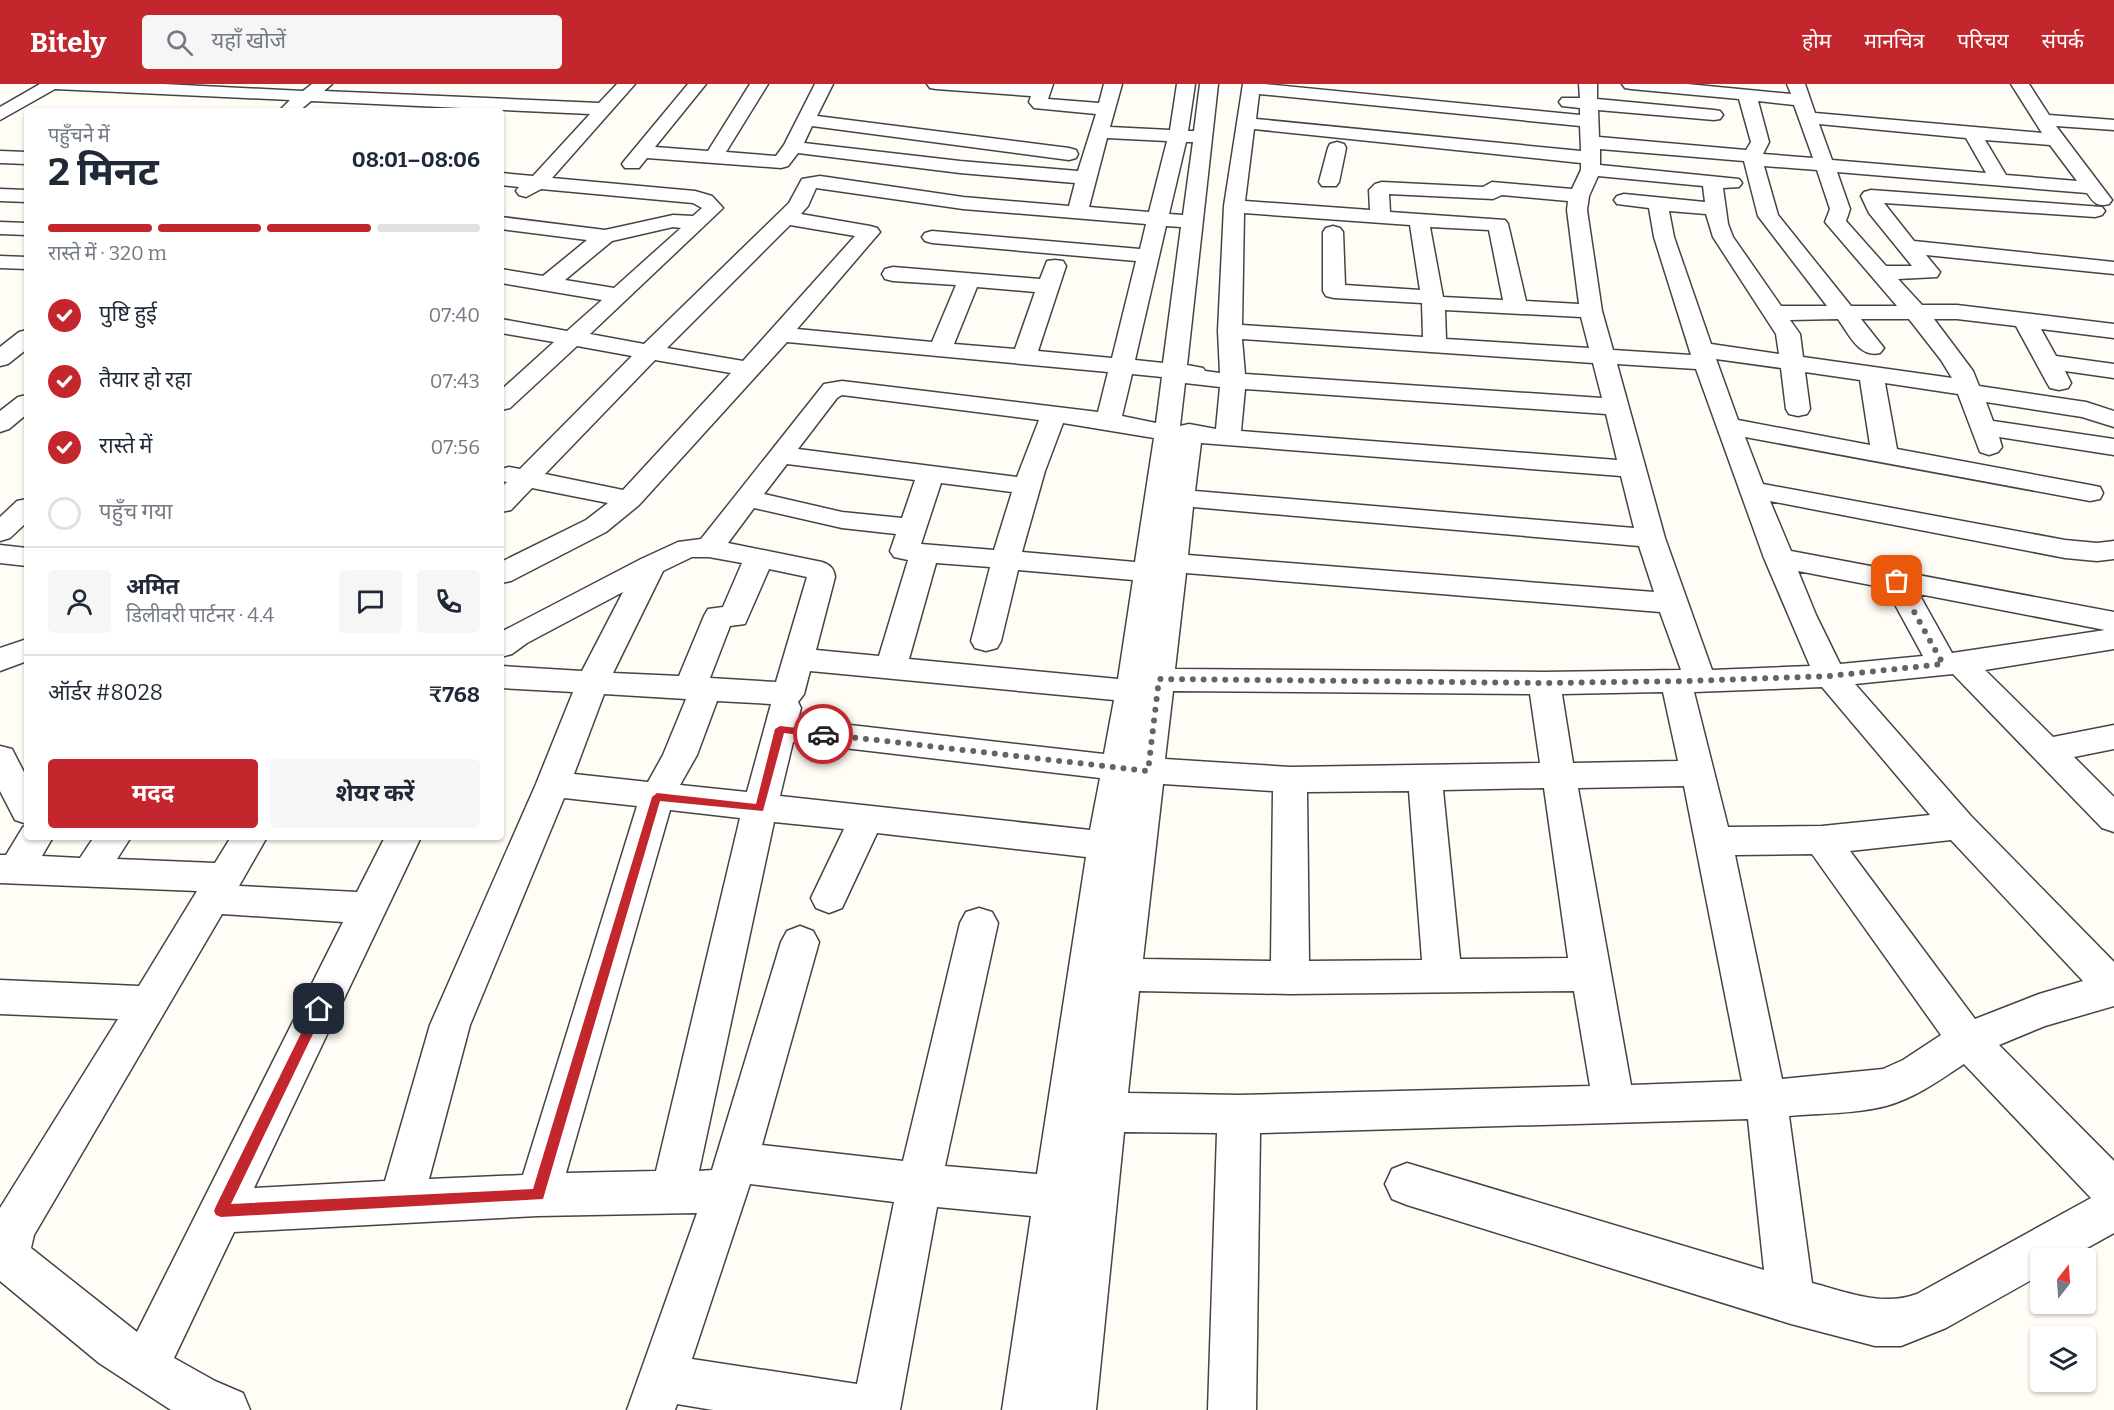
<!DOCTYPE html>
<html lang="hi">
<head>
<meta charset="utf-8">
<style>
	:root { --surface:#fff; --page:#f6f6f7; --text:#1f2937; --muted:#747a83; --line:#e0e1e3; --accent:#c4262e }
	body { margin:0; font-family:Bitter,"Noto Sans Devanagari",serif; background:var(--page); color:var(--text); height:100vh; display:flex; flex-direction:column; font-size:22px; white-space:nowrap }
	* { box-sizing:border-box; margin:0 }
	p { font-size:20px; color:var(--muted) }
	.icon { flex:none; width:33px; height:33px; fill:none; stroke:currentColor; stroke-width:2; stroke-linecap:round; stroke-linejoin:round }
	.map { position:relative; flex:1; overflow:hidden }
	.panel { position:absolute; left:24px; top:24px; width:480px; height:732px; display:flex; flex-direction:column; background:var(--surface); border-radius:6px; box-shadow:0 2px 4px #0004 }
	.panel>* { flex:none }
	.needle { width:39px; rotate:17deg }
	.fabs { position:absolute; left:2030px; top:1164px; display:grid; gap:12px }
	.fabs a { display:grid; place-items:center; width:66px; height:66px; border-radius:6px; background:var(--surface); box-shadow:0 2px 4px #0004; font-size:30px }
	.pin { position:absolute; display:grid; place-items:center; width:51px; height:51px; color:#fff; margin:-26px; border-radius:12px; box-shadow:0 3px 9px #0006 }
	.courier { position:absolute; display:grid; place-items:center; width:60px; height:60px; margin:-30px; border:4px solid #c4262e; border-radius:50%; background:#fff; color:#222; box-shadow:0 2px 8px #0007 }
	.headline em { font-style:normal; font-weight:700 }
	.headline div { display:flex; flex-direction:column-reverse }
	.headline { display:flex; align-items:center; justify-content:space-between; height:102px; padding:0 24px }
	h1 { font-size:39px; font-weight:700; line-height:45px }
	.bar { display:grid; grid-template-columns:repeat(4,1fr); gap:9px 6px; align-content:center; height:72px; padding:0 24px }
	.bar i { height:8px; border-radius:4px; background:var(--line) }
	.bar .active { background:var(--accent) }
	.bar p { grid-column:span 4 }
	.line { display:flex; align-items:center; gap:15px; padding:0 24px; border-top:2px solid var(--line) }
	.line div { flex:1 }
	.round { display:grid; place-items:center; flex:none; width:63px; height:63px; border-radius:6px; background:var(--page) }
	ol { padding:0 24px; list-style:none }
	li { display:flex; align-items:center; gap:18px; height:66px }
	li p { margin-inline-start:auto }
	li .icon { padding:6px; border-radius:50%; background:var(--accent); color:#fff; stroke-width:4 }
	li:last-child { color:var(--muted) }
	li i { width:33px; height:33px; border:3px solid var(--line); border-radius:50% }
	.primary-button { display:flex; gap:12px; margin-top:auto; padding:12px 24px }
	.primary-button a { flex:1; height:69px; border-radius:6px; background:var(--accent); color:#fff; font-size:24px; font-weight:700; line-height:69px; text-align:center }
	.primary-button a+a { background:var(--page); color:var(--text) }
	header { display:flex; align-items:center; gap:36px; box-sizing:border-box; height:84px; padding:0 30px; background:var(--accent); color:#fff }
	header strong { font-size:28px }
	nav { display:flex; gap:33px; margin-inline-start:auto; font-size:21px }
	.search { width:420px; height:54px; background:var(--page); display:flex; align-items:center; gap:15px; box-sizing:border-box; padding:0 21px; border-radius:6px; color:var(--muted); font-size:22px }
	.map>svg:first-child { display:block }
</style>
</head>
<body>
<header>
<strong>Bitely</strong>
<div class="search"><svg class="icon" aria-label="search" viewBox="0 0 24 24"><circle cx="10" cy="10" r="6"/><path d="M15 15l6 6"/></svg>यहाँ खोजें</div>
<nav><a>होम</a><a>मानचित्र</a><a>परिचय</a><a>संपर्क</a></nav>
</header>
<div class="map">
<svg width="2114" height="1326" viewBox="0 0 2114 1326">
	<rect width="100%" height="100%" fill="#fffdf5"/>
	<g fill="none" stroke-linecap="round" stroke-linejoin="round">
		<defs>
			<g id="minor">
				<path d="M40 0H163L303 7 312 0H332L324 7 599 19 617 0H635L552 94 695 107 712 112 723 124 590 250 644 260 789 119 802 95 820 92 963 113 1069 122 1075 99 960 89 798 69 788 82 781 84 647 74 639 84H625L622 80 625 76 688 0H706L655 63 708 67 750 0H768L726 68 776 72 784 61 815 0H833L817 32 1069 64 1076 66 1078 70 1076 74 1069 76 812 42 804 59 960 77 1078 87 1096 30 1034 24 1029 18 1031 12 936 5 930 4 927 0H1053L1048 15 1099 19 1104 0H1122L1110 43 1170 46 1177 0H1195L1188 47H1194L1200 0H1218L1187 281 1203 284 1205 287 1220 289 1218 247 1224 122 1243 0H1264L1580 31V24L1562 22 1559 18 1562 14H1580L1579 0H1597V15L1714 26 1720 27 1723 31 1720 35 1714 36 1598 26 1599 53 1746 66 1751 58 1739 15 1631 5 1625 4 1622 0H1687L1791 10 1787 0H1805L1815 29 2042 49 2011 0H2029L2049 31 2114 36V46L2056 42 2112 116 2109 120C2097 123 2094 119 2087 109L1837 88 1850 125 1846 137 1886 182H1912L1869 129 1861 112 1864 108 1871 106 2102 123 2105 127 2102 131 2095 133 1884 119 1914 157 2114 178V190L1926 171 1940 188 1937 193 1898 195 1922 221H1957L2114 240V254L2041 245 2056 272 2114 280V294L2065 287 2071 299 2068 304 2059 306 2050 304 2047 299 2016 242 1957 235H1934L1973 287 1979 302 2086 318 2114 327V343L2082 333 1986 318 1993 337 2114 355V371L1999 353 2002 363 1998 368 1989 371 1980 368 1958 310 1885 299 1897 365 2090 401 2100 403 2103 409 2100 415 2090 417 1745 353 1763 400 2065 456 2097 459 2114 457V475L2097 477 2065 474 1770 417 1791 467 2114 528V565L1985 586 2053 653 2114 641V665L2074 673 2114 713V748L2102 744 1953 590 1855 600 1971 732 2114 878V922L2045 942 1999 961 2114 1077V1149L2069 1174H2040V1191L1946 1244 1901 1262H1875L1791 1240 1407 1121 1392 1115 1385 1100 1392 1085 1407 1079 1764 1186 1748 1035 1260 1049 1256 1326H1208L1217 1049 1124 1048 1096 1326H1002L1031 1132 937 1123 900 1326H713L677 1320 675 1326H627L697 1129 538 1132 234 1148 174 1274 215 1297 243 1309 250 1326H171L99 1279 0 1197V1124L118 935 0 930V896L139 902 197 807 0 799V771H6L23 743 27 742V753H53L42 772 80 774 94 753H131L117 775 215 779 231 753H267L239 802 357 808 385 753H421L254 1104 385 1097 430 941 536 700 573 608 501 604V582L582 587 623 508 527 559 512 570 501 573V548L641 475 678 458 701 455 824 300 842 297 1098 328 1108 288 787 258 639 421 606 448 511 497 501 499V478L586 436 608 419 532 404 511 426 501 428V404L507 398 501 397V385L509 383 520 385 632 272 577 262 510 324 501 326V306L554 258 501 249V235L567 247 602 216 501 199V185L543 192 587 156 501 145V133L605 146 673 131 693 132 702 124 693 119 541 105 526 113 519 111 516 107 519 103 501 101V89L533 92 590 30 311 17 299 27H279L290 16 55 5 0 36V23ZM1259 10 1580 42 1581 67 1256 35ZM1758 17 1794 21 1813 74 1763 70 1769 58ZM1819 40 1966 54 1986 89 1832 76ZM1254 45 1581 79V86L1572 105 1492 98 1483 103 1382 98 1375 100 1369 106 1370 126 1245 117ZM1107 54 1167 57 1149 128 1089 123ZM1985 56 2050 61 2077 97 2006 91ZM1186 58H1193L1183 131 1169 130ZM1600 65 1744 77 1758 132 1827 222H1781L1733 153 1728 140 1723 104 1739 103 1742 99 1739 95 1600 81ZM1764 82 1817 86 1830 125 1825 138 1897 222H1851L1778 131ZM1598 92 1703 102 1705 118 1624 110 1617 112 1614 116 1617 120 1649 124 1654 153 1691 271 1613 266 1602 227 1587 126 1589 112ZM816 104 963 125 1146 140 1140 165 932 147 925 149 922 153 925 157 932 159 1136 177 1112 274 1038 267 1066 182 1063 177 1055 176 1047 177 1040 195 893 183 885 185 882 190 885 195 893 197 956 201 932 258 797 245 880 148 877 144 870 142 801 130 808 122ZM1389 110 1493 115 1502 111 1568 117 1567 126 1579 220 1526 217 1508 140 1505 136 1390 128ZM1669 127 1706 130 1713 153 1776 250 1779 270 1711 260 1674 153ZM1244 129 1410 141 1420 206 1345 201 1343 148 1340 144 1333 142 1326 144 1323 148V207L1326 212 1334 214 1422 219 1423 253 1242 241ZM790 141 855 152 743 277 667 264ZM1166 142 1181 143 1163 279 1135 276ZM673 143 681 144 614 204 565 196 612 157ZM1430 143 1489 146 1503 216 1443 213ZM977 203 1035 208 1015 265 954 260ZM1445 226 1581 233 1589 264 1446 255ZM1838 235C1849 250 1859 274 1880 269L1884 264 1861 235H1909L1941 276 1952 294 1803 273 1800 250 1790 236ZM1242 255 1593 279 1602 314 1245 290ZM1716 275 1781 284 1786 325 1789 330 1798 332 1807 330 1810 325 1805 288 1860 296 1870 361 1738 336ZM655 276 731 289 623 406 545 390ZM1617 280 1696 285 1764 474 1810 582 1712 586 1665 454ZM1132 290 1162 293 1156 339 1122 332ZM1185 299 1220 303 1216 345 1189 340 1180 342ZM1245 305 1606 330 1617 376 1241 347ZM842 311 1039 336 1017 393 798 365 837 314ZM1063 339 1154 354 1135 478 1022 468 1045 387ZM1201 359 1621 392 1634 444 1195 407ZM787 380 915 396 902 434 842 428 764 410ZM941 399 1012 408 994 466 921 460ZM1193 423 1639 462 1654 508 1188 471ZM754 424 842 444 896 450 890 467 894 473 908 476 879 572 816 566 835 493C834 484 830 481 822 478L728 459ZM692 473H709L742 479 723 523 708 525 704 532 679 592 613 589 663 487ZM936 479 990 483 971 557 975 564 986 567 997 564 1001 557 1018 486 1133 496 1118 595 909 575ZM769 485 807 493 776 598 710 594 730 542 745 540ZM1798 487 1886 504 1923 572 1840 580 1816 531ZM1186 489 1660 528 1681 586 1544 588 1175 585ZM1919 510 2105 546 1952 569ZM810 587 1114 616 1104 670 798 635 801 624 798 618 804 610ZM1822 603 1930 731 1822 742 1728 743 1694 608ZM1173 607 1530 610 1540 679 1290 683 1165 675ZM1663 608 1678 677 1573 679 1562 610ZM604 610 686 615 663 671 648 698 574 690ZM717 617 771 620 747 708 680 701 697 671ZM793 658 1100 694 1090 746 780 712ZM1163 700 1273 707 1271 877 1143 875ZM1684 702 1742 997 1631 1001 1578 704ZM1544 704 1568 874 1460 875 1443 706ZM1409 707 1422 876 1309 877 1307 708ZM564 714 637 722 523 1091 429 1095 470 941ZM670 726 740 734 656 1087 566 1089ZM774 738 844 745 811 814 816 824 829 829 842 824 877 749 1086 773 1037 1090 945 1082 998 839 992 828 979 824 966 828 960 839 903 1077 762 1061 819 858 813 847 800 842 787 847 781 858 712 1086 699 1087ZM1951 756 2083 897 2039 910 1975 935 1850 767ZM1812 770 1941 951 1903 976 1883 985 1782 995 1735 771ZM222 830 343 838 137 1248 31 1164 34 1151ZM1139 907 1290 910 1574 907 1590 1002 1239 1011 1128 1009ZM1964 980 2091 1114 1917 1210C1882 1223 1847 1208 1812 1199L1789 1032C1821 1029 1855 1030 1886 1022 1915 1014 1940 996 1964 980ZM750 1100 894 1118 857 1300 692 1275Z"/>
				<path d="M1337 58 1344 60 1346 64 1339 98 1336 102H1322L1319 98 1328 64 1330 60Z"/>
				<path d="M0 67 27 68V80L0 79Z"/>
				<path d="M0 105 27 106V118L0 117Z"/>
				<path d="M0 138 27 139V151L0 150Z"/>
				<path d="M0 172 27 173V185L0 184Z"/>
				<path d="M27 246V265L8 280 0 282V263L19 248Z"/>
				<path d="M27 311V330L9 345 0 348V327L18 313Z"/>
				<path d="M27 415V438L10 454 0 457V433L17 417Z"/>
				<path d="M0 461 27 464V482L0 479Z"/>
				<path d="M27 555V577L0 587V564Z"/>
				<path d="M0 662 12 665 27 694V740L15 736 0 707Z"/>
			</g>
		</defs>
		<!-- minor casing -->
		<use href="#minor" stroke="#444" stroke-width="3"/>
		<!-- minor -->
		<use href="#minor" fill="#fff" fill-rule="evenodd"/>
	</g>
	<!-- route -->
	<path fill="#c4262e" d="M780 642 823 647 828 650 823 654 784 649 763 727 660 717 543 1115 221 1133 216 1131 214 1127 216 1122 315 921 319 920 325 925 231 1120 533 1105 652 713 657 709 756 720 775 645Z"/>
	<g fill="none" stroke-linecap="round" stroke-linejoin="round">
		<!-- done -->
		<path stroke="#646461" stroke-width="6" stroke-dasharray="0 10.8" d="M823 650 1148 687 1159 595 1544 599 1688 597 1830 592 1943 580 1897 497"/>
	</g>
</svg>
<div class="fabs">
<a><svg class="needle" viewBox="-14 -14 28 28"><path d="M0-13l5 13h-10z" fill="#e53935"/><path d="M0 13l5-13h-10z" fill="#747a83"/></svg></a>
<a><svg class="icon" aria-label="layers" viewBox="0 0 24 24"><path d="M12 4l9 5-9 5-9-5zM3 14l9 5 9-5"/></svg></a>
</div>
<div class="pin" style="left:1897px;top:497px;background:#ea580c"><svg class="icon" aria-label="bag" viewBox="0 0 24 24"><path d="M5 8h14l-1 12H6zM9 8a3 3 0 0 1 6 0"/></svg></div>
<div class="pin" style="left:319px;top:925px;background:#1f2937"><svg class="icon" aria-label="home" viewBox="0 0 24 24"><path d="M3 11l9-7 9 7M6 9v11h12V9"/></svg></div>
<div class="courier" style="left:823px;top:650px"><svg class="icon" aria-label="car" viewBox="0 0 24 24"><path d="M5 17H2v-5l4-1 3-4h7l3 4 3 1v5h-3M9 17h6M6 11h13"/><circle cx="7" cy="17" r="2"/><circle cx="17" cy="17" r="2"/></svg></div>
<section class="panel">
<div class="headline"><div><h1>2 मिनट</h1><p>पहुँचने में</p></div><em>08:01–08:06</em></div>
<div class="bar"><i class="active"></i><i class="active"></i><i class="active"></i><i></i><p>रास्ते में · 320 m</p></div>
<ol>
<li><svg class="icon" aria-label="check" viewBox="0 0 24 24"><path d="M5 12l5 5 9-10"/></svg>पुष्टि हुई<p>07:40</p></li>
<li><svg class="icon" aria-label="check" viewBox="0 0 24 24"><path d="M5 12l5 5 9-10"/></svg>तैयार हो रहा<p>07:43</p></li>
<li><svg class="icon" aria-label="check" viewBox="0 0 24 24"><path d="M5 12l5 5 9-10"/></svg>रास्ते में<p>07:56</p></li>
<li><i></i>पहुँच गया</li>
</ol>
<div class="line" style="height:108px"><a class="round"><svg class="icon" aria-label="person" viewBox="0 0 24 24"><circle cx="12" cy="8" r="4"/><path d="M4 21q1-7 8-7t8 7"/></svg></a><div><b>अमित</b><p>डिलीवरी पार्टनर · 4.4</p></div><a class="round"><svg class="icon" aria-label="chat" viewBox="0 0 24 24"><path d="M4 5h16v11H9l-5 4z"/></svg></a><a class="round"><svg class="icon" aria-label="phone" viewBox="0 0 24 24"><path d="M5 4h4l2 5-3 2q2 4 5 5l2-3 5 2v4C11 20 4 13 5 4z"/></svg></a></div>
<div class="line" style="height:78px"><div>ऑर्डर #8028</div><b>₹768</b></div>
<div class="primary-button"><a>मदद</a><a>शेयर करें</a></div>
</section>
</div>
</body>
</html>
